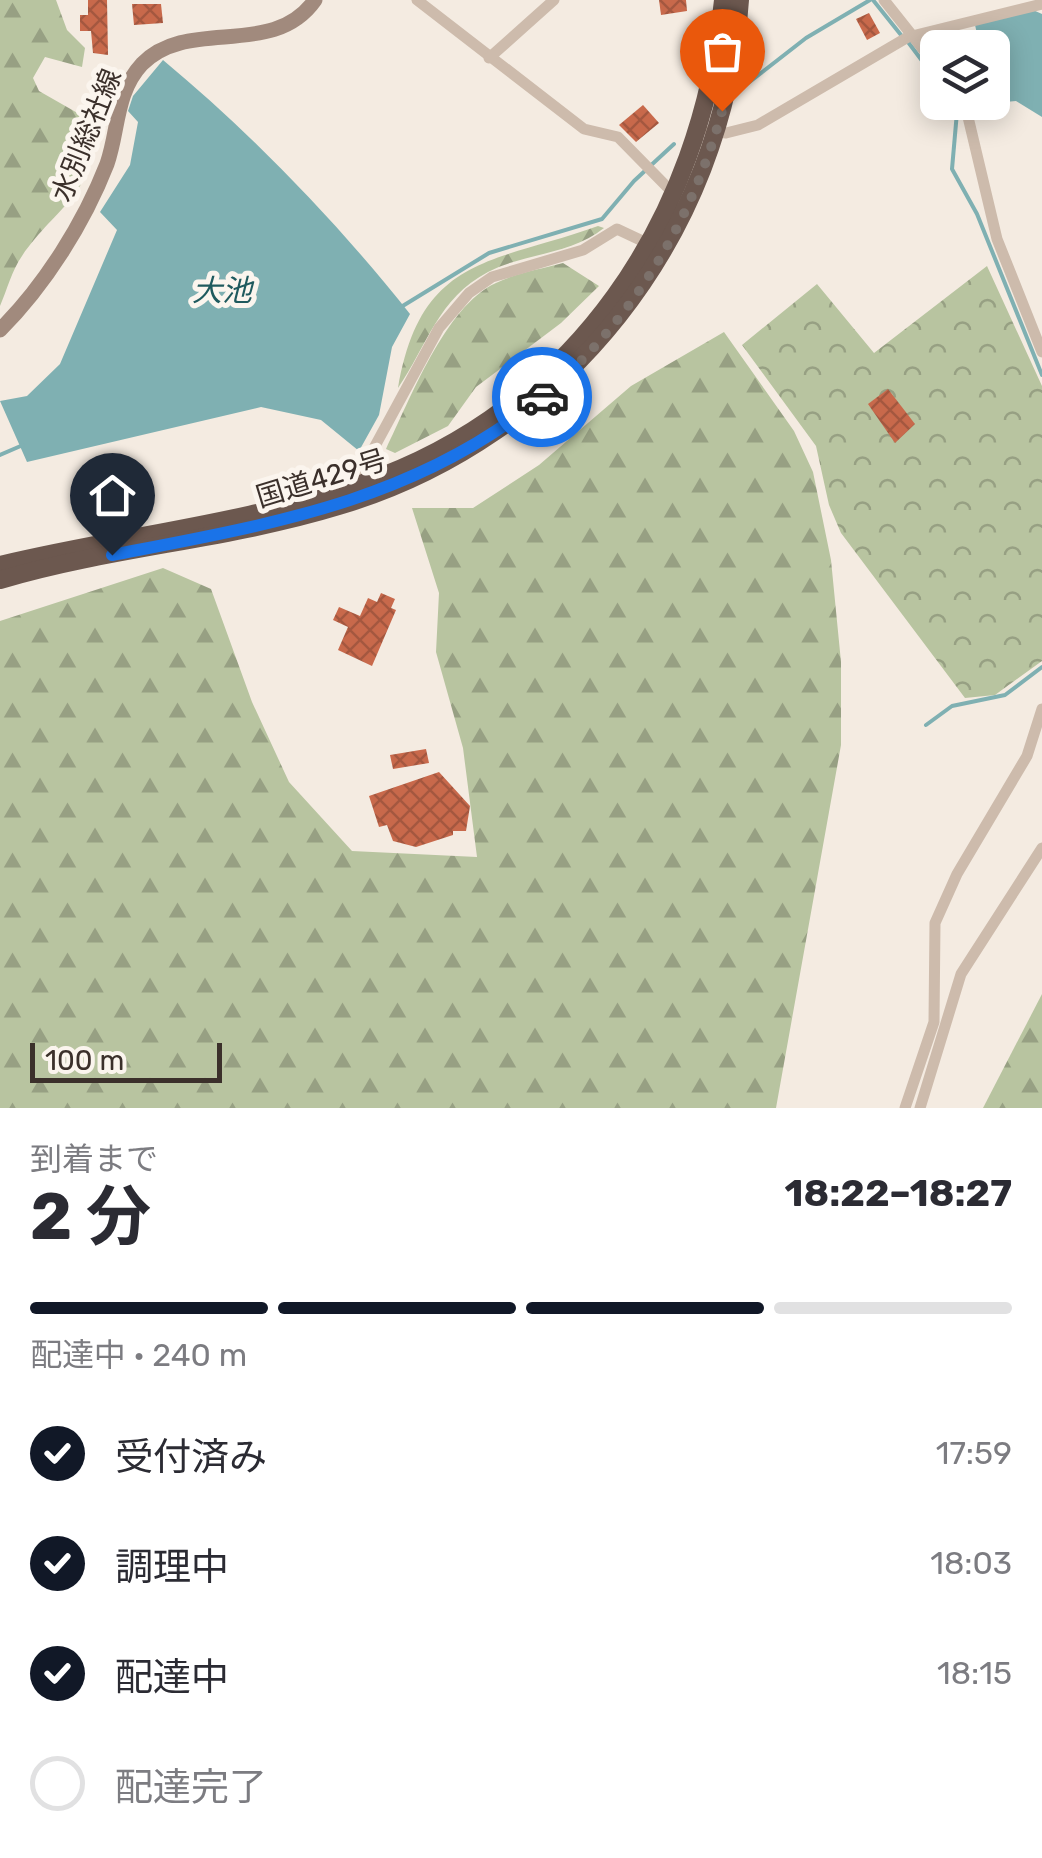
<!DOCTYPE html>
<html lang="ja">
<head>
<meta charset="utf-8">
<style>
	:root { --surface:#fff; --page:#f7f7f7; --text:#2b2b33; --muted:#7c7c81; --line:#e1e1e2; --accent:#111827 }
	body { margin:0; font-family:Rubik,"Noto Sans JP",sans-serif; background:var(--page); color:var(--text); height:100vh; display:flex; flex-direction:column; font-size:38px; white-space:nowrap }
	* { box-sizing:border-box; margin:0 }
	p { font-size:32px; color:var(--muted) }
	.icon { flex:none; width:55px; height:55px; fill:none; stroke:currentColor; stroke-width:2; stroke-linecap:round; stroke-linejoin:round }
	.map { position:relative; height:1108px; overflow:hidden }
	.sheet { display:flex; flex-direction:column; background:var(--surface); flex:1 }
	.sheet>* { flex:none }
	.tools { position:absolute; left:920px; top:30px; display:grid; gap:20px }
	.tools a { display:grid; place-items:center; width:90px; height:90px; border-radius:15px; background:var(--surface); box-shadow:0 5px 25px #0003; font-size:50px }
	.scale { position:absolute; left:30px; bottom:25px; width:192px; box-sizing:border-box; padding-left:10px; border:5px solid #3b302b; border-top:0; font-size:28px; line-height:35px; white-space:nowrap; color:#3b302b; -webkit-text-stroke:8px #fbf5ee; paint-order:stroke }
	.pin { position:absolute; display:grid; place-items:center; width:85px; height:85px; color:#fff; margin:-102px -42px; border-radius:50% 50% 50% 0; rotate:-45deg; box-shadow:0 0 10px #0007 }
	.pin .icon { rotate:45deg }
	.courier { position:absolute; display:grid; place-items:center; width:100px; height:100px; margin:-50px; border:8px solid #1a73e8; border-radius:50%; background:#fff; color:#222; box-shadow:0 2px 12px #0007 }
	.overview em { font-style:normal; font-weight:700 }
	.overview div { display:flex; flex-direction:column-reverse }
	.overview { display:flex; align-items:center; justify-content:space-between; height:170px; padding:0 30px }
	h1 { font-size:65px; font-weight:700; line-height:75px }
	.bar { display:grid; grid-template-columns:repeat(4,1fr); gap:15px 10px; align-content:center; height:120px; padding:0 30px }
	.bar i { height:12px; border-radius:8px; background:var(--line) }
	.bar .current { background:var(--accent) }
	.bar p { grid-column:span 4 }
	ol { padding:0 30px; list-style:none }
	li { display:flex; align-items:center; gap:30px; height:110px }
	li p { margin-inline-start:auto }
	li .icon { padding:10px; border-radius:50%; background:var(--accent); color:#fff; stroke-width:4 }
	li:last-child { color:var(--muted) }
	li i { width:55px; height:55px; border:5px solid var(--line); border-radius:50% }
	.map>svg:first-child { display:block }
</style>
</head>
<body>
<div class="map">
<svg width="1042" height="1108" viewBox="0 0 1042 1108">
	<defs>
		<pattern id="forest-firs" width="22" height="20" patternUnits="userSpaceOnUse" patternTransform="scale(2.5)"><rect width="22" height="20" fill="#b8c4a0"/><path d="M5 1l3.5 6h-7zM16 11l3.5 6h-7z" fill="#97a083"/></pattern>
		<pattern id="park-crowns" width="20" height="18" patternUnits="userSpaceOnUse" patternTransform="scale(2.5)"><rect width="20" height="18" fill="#b8c4a0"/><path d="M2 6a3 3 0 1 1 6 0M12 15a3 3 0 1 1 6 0" fill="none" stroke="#97a083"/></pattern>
		<pattern id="building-cross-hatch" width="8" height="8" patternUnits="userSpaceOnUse" patternTransform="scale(2.5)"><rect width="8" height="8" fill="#c8694b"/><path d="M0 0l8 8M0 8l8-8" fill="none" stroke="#a4573f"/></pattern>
	</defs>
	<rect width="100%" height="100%" fill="#f4ebe1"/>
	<!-- forest -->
	<g fill="url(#forest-firs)">
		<path d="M0 0H56L67 30 85 48 82 67 45 57 33 78 39 91 95 123C95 197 57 205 22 256 12 270 7 290 0 306Z"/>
		<path d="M598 226 604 228C571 255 524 253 488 272 438 298 427 346 398 388 421 255 492 264 598 226Z"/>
		<path d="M563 263 599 286 561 323 476 387 448 426 395 453 386 449C410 400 445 306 496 283 516 273 541 269 563 263Z"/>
		<path d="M724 332 794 431 813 472 831 560 841 662V745L776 1108H0V621L163 568 211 589 252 702 289 782 352 851 477 857 463 748 436 652 439 593 412 508H473L539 465 631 386Z"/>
		<path d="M1042 994V1108H983Z"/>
	</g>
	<!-- park -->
	<path fill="url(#park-crowns)" d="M987 266 1042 386V661L995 695 965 698 841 533 829 505 816 446 742 345 817 284 874 353Z"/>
	<!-- water -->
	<g fill="#7fb0b2">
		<path d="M1033 10 1042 14V117L1016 101 994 103 992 48 980 47 975 25Z"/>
		<path d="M163 60C253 135 337 222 410 314L392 347 379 415 359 451 321 420 261 407 27 462 0 401 27 396 60 364 117 230 100 212 130 165 138 122 128 111 133 96Z"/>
	</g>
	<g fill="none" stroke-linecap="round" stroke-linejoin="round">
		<!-- stream -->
		<g stroke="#7fb0b2" stroke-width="4">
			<path d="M873 0 901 35"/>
			<path d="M908 42 938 82"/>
			<path d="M743 87 806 38 870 0"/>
			<path d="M951 102 957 112 952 169 977 214 1042 375"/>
			<path d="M970 109 995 102"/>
			<path d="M401 307 489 253 602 219 634 181 674 144"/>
			<path d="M0 455 23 445"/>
			<path d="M926 725 952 706 1005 695 1042 667"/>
		</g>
	</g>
	<!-- building -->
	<g fill="url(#building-cross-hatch)">
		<path d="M88 0H107L108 55 93 53 91 31H80V15H88Z"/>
		<path d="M659 0H686L687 11 661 15Z"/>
		<path d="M132 4H161L163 23 134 25Z"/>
		<path d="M869 13 880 33 867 40 856 19Z"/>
		<path d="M643 105 659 123 636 142 619 125Z"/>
		<path d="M888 389 915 424 895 443 868 404Z"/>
		<path d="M381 593 395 599 391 608 396 610 372 666 338 650 348 627 333 620 339 607 360 616 368 598 377 602Z"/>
		<path d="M426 749 429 763 393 769 390 755Z"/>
		<path d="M439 772 470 806 466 831H453V835L416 847 393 841 387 825 379 827 369 796Z"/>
	</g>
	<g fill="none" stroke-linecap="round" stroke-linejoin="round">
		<!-- minor -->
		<g stroke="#cdbbac" stroke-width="11">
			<path d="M417 0 584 129 618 137 674 194"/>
			<path d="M884 0 938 68"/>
			<path d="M489 58 554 0"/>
			<path d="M959 102 968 117 997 239 1042 352"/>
			<path d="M710 131 726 133 758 125 908 37 1042 4"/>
			<path d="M364 488 362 470 439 328 469 293 492 277 583 250 617 229 651 245"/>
			<path d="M905 1108 934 1022 935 923 957 874 1027 756 1042 709"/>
			<path d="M920 1108 961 974 1042 848"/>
		</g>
		<!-- secondary -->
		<path stroke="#a18a7d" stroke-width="15" d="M0 330C45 285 84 223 107 164 119 130 115 93 142 64 189 16 273 60 315 0"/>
		<!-- trunk -->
		<g stroke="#6c584f" stroke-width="18">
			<path d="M0 565C120 536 246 524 363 483 577 409 701 219 723 0"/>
			<path d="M0 580C111 547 228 540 339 506 566 438 724 235 740 0"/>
		</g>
	</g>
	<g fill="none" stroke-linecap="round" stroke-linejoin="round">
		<!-- done -->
		<path stroke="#7c716b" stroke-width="10" stroke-dasharray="0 18" d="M542 397C631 323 692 222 722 111"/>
		<!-- route -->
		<path stroke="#1a73e8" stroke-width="12" d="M112 555C267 525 417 501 542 397"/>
	</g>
	<g text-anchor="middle" stroke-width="10" stroke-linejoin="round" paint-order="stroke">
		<!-- street labels -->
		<g font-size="28" fill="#3b302b" stroke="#fbf5ee">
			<text transform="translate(86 135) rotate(-68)" y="10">水別総社線</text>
			<text transform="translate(321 478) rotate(-17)" y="10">国道429号</text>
		</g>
		<!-- water labels -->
		<g font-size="30" font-style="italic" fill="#1f5a5e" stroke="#fbf5ee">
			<text x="222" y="301">大池</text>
		</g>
	</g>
</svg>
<div class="tools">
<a><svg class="icon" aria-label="layers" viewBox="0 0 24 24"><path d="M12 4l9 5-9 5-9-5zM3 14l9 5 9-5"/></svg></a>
</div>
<div class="scale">100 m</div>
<div class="pin" style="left:722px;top:111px;background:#ea580c"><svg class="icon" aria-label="bag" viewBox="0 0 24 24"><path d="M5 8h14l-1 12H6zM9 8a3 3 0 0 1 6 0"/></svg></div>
<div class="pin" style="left:112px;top:555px;background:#1f2937"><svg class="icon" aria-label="home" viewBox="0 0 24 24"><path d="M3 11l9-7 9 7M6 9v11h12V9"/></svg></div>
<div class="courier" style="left:542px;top:397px"><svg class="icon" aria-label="car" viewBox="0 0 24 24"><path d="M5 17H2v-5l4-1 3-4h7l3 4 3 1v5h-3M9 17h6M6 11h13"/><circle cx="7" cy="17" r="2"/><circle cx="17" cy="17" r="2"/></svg></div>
</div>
<section class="sheet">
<div class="overview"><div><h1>2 分</h1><p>到着まで</p></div><em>18:22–18:27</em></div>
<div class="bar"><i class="current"></i><i class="current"></i><i class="current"></i><i></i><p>配達中 · 240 m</p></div>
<ol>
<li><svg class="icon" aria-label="check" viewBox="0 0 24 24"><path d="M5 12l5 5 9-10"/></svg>受付済み<p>17:59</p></li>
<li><svg class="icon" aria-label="check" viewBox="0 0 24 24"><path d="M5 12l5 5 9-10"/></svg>調理中<p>18:03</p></li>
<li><svg class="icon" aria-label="check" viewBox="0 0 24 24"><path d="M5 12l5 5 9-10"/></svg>配達中<p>18:15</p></li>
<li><i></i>配達完了</li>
</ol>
</section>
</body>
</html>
